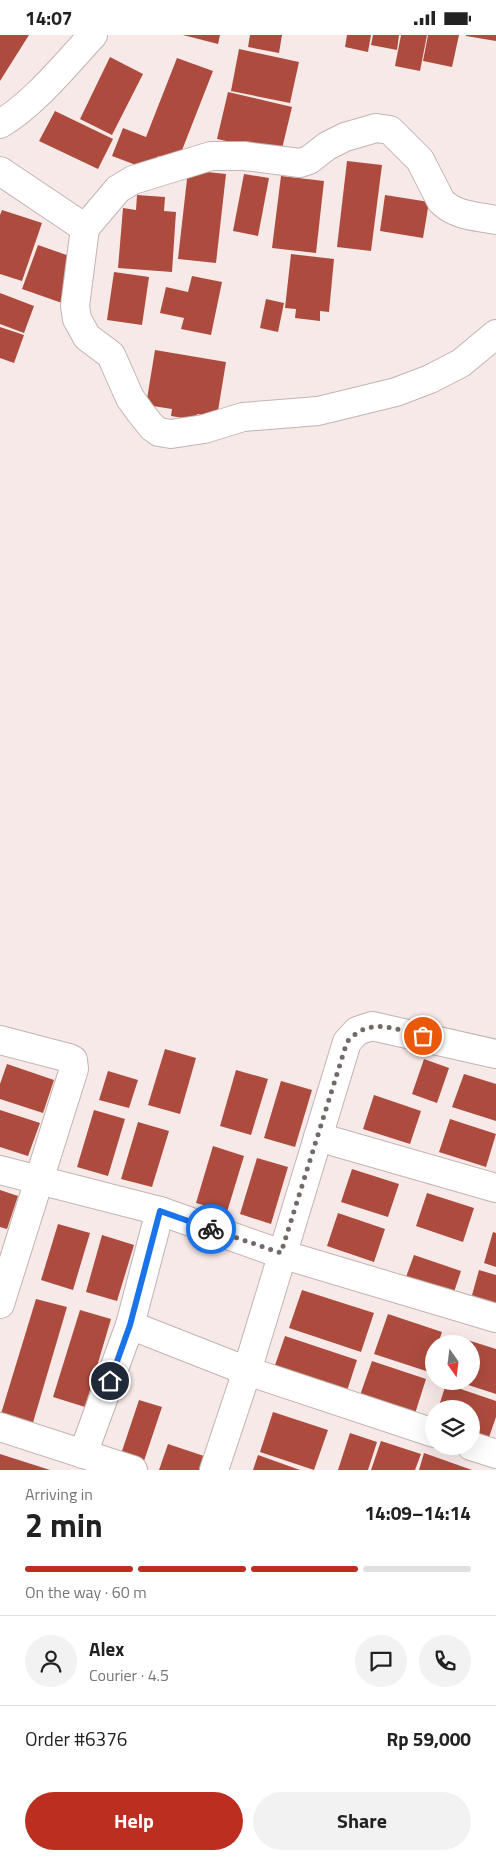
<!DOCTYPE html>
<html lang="en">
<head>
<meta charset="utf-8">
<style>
	:root { --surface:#fff; --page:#f2f2f2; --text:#222; --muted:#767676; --line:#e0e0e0; --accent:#bc2f20 }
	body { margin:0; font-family:"Titillium Web",sans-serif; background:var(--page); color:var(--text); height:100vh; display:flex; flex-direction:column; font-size:19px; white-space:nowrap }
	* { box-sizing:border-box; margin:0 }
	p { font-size:16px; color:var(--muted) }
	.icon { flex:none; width:28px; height:28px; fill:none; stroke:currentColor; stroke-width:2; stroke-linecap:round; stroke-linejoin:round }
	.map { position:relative; height:1435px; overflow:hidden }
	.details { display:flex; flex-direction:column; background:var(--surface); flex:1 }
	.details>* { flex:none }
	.needle { width:32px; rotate:166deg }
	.fabs { position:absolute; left:425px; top:1300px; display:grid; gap:10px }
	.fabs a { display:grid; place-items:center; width:55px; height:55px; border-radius:50%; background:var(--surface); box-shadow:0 5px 20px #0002; font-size:25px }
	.pin { position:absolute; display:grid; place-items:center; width:42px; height:42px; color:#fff; margin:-21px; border:2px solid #fff; border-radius:50%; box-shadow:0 1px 5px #0007 }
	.courier { position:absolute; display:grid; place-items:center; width:50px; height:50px; margin:-25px; border:4px solid #1a73e8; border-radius:50%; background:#fff; color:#222; box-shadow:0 1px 6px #0007 }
	.head em { font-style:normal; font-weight:700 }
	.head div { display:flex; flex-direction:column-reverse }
	.head { display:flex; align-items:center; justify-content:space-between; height:85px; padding:0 25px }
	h1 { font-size:32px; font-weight:700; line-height:38px }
	.bar { display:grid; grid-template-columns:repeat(4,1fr); gap:8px 5px; align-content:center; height:60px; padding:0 25px }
	.bar i { height:6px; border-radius:4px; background:var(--line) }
	.bar .selected { background:var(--accent) }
	.bar p { grid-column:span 4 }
	.line { display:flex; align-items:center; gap:12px; padding:0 25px; border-top:1px solid var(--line) }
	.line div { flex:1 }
	.round { display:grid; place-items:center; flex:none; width:52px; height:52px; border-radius:26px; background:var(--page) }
	.button { display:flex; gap:10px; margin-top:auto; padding:10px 25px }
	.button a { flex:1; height:58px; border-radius:30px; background:var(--accent); color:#fff; font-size:20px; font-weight:700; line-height:58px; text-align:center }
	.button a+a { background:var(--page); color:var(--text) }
	.status { display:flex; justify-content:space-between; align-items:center; height:35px; padding:0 25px; background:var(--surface); direction:ltr }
	.status svg { height:14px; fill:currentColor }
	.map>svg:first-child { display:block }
</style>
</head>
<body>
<div class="status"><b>14:07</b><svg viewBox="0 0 49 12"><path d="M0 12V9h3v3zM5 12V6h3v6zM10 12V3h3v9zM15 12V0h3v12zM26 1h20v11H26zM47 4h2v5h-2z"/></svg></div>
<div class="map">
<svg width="496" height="1435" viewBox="0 0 496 1435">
	<rect width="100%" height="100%" fill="#f7e9e7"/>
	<!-- building -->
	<g fill="#ad4c3e">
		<path d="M0 0H29L0 46Z"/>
		<path d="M183 0H220L218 9Z"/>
		<path d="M250 0H282L279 18 248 12Z"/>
		<path d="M347 0H371L368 17 345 12Z"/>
		<path d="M373 0H399L397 15 371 10Z"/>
		<path d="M401 0H427L420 36 395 31Z"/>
		<path d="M428 0H459L452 32 423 26Z"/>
		<path d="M466 0H496V6L466 1Z"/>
		<path d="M239 14 299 27 290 68 231 56Z"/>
		<path d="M110 22 143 39 112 100 80 84Z"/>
		<path d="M177 23 213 36 177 128 158 121 152 136 112 121 123 93 146 102Z"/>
		<path d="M228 57 292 72 281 118 217 104Z"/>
		<path d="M55 76 113 104 98 134 39 106Z"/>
		<path d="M347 126 382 130 371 216 337 212Z"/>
		<path d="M188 135 226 139 216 228 178 224Z"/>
		<path d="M244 139 269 143 258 201 233 196Z"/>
		<path d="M281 141 324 146 316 218 272 213Z"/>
		<path d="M137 160 165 162 164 176 176 177 172 237 118 233 123 173 136 175Z"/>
		<path d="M385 160 429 167 423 203 380 196Z"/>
		<path d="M2 175 42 188 22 246 0 239V180Z"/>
		<path d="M38 210 78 224 62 268 22 254Z"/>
		<path d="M291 219 334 224 329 277 320 276V286L295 283 296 274 285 273Z"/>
		<path d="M114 237 149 242 142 290 107 285Z"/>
		<path d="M192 241 222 247 211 300 181 294 184 283 160 278 166 252 188 257Z"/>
		<path d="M0 258 34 271 24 298 0 289Z"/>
		<path d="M266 264 284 268 278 297 260 293Z"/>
		<path d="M0 292 24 300 14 328 0 323Z"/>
		<path d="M155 315 226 327 217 382 197 379 196 385 171 381 172 374 146 370Z"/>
		<path d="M165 1014 196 1023 180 1079 148 1070Z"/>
		<path d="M424 1024 449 1033 437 1068 412 1059Z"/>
		<path d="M7 1029 54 1045 43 1078 0 1064V1049Z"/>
		<path d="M236 1035 268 1044 251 1100 220 1091Z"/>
		<path d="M108 1036 138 1045 129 1073 99 1065Z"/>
		<path d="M464 1039 496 1049V1086L452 1072Z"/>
		<path d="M281 1046 312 1055 295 1112 264 1103Z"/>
		<path d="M374 1060 421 1076 410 1109 363 1094Z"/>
		<path d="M0 1075 40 1088 28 1121 0 1112Z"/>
		<path d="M94 1075 125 1084 108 1141 77 1132Z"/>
		<path d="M450 1084 496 1099 486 1132 439 1117Z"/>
		<path d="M138 1087 169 1096 152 1152 121 1144Z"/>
		<path d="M213 1111 244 1121 227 1177 196 1168Z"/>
		<path d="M257 1123 288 1132 271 1189 240 1179Z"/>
		<path d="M352 1134 399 1149 388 1182 341 1167Z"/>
		<path d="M0 1155 18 1161 7 1194 0 1192Z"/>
		<path d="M427 1158 474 1173 463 1207 416 1191Z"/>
		<path d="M338 1178 385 1194 374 1227 327 1211Z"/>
		<path d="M58 1189 90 1198 73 1255 41 1245Z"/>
		<path d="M493 1197 496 1198V1232L484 1228Z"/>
		<path d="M102 1200 134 1210 117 1266 86 1257Z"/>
		<path d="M414 1220 461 1236 450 1269 402 1253Z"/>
		<path d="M479 1235 496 1240V1279L469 1271Z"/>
		<path d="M302 1255 374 1278 361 1317 289 1293Z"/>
		<path d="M36 1264 67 1272 32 1391 0 1382Z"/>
		<path d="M80 1275 111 1284 85 1372 53 1362Z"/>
		<path d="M388 1279 442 1297 438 1309H434V1322L429 1337 374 1319Z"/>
		<path d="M285 1301 357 1325 345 1362 272 1339Z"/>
		<path d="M461 1303 496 1314V1359L459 1347 471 1346V1309H459Z"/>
		<path d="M372 1326 426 1344 413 1385 358 1366Z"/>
		<path d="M446 1349 496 1366V1382L487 1408 471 1402V1374H438Z"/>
		<path d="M139 1365 162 1372 142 1432 119 1425Z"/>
		<path d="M273 1377 328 1395 314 1435 260 1417Z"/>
		<path d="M350 1398 377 1407 368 1435H338Z"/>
		<path d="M381 1406 421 1419 415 1435H371Z"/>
		<path d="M168 1409 213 1424 209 1435H159Z"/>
		<path d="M424 1418 472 1435H419Z"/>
		<path d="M0 1419 50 1435H0Z"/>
		<path d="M258 1420 300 1435H253Z"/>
	</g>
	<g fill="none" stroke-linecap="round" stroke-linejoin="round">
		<defs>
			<g id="minor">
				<path d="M0 89C35 68 65 30 93 0"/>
				<path d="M0 136 85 193"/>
				<path d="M496 185C476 181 455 181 441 166L420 125 390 95 376 93 345 102 327 111 309 125 300 128 244 121H211L133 145 118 154 85 193 75 271 77 284 87 302 111 320 130 363 140 377 152 392 159 397 171 399 204 394 243 382 318 376 396 357 430 344 461 328 496 299"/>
				<path d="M0 1005 69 1023 73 1025 74 1034 0 1269"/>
				<path d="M318 1102 496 1153"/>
				<path d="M0 1135 160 1176 281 1219 496 1283"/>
				<path d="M130 1290 247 1336 434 1398"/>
				<path d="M0 1392 133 1435"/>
				<path d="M471 1411 496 1419"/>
				<path d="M83 1419 130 1290 160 1176"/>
				<path d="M214 1435 247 1336 347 1007 357 996 372 991 496 1019"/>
			</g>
		</defs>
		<!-- minor casing -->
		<use href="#minor" stroke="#c1b4b2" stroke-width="30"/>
		<!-- minor -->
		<use href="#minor" stroke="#fff" stroke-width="28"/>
	</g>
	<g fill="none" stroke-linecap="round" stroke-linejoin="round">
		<!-- done -->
		<path stroke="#726a68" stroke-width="5" stroke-dasharray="0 9" d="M211 1194 281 1218 347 1007C370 981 394 994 423 1001"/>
		<!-- route -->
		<path stroke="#1a73e8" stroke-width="6" d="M110 1346 130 1290 160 1176 211 1194"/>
	</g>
</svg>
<div class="fabs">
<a><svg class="needle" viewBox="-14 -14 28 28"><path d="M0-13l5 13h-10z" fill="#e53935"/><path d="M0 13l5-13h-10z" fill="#767676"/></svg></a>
<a><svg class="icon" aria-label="layers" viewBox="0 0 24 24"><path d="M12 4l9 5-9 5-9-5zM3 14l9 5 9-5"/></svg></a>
</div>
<div class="pin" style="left:423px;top:1001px;background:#ea580c"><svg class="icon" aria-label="bag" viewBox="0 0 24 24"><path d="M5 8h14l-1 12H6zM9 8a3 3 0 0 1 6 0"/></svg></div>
<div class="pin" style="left:110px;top:1346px;background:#1f2937"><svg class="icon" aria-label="home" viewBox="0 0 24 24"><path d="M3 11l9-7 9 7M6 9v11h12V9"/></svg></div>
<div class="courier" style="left:211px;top:1194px"><svg class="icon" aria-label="bike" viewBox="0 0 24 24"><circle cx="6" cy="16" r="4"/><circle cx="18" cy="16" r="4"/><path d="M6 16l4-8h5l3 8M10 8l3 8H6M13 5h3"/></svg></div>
</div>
<section class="details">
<div class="head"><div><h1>2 min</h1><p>Arriving in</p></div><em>14:09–14:14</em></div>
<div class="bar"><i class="selected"></i><i class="selected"></i><i class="selected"></i><i></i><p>On the way · 60 m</p></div>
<div class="line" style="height:90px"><a class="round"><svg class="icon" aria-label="person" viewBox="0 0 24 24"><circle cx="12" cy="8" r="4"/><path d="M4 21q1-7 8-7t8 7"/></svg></a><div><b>Alex</b><p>Courier · 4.5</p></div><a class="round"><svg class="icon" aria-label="chat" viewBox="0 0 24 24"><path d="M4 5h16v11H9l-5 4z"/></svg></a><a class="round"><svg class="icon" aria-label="phone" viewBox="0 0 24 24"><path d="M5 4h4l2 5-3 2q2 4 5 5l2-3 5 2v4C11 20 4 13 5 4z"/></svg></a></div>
<div class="line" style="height:65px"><div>Order #6376</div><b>Rp 59,000</b></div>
<div class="button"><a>Help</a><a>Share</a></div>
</section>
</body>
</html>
